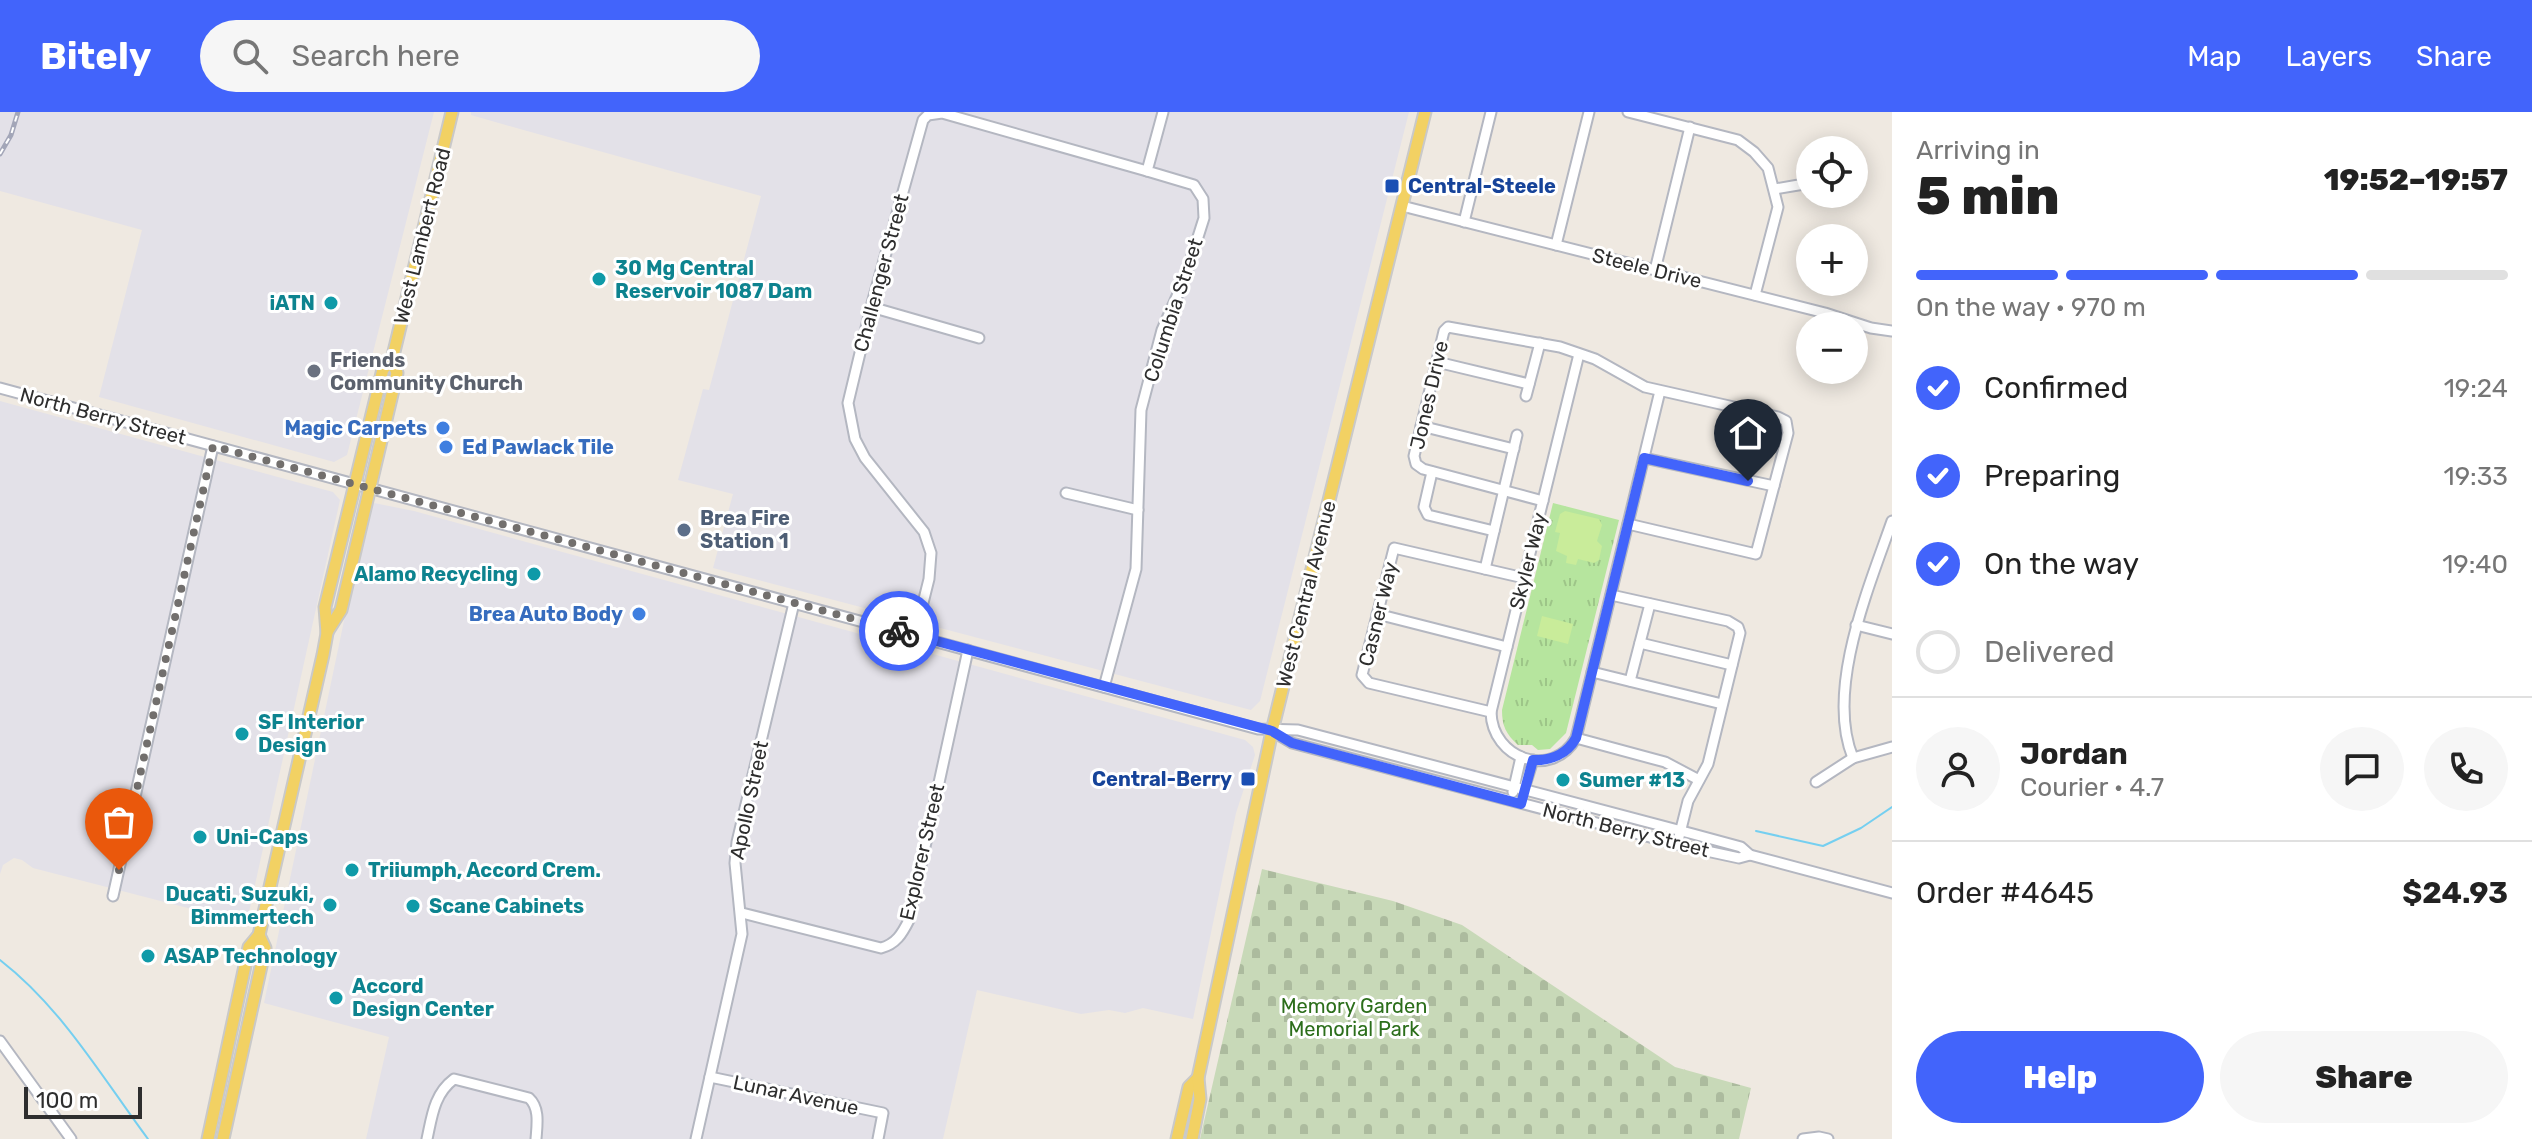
<!DOCTYPE html>
<html lang="en">
<head>
<meta charset="utf-8">
<style>
	:root { --surface:#fff; --page:#f6f6f6; --text:#222; --muted:#767676; --line:#e0e0e0; --accent:#4264fb }
	body { margin:0; font-family:Rubik,sans-serif; background:var(--page); color:var(--text); height:100vh; display:flex; flex-direction:column; font-size:30px; white-space:nowrap }
	* { box-sizing:border-box; margin:0 }
	p { font-size:26px; color:var(--muted) }
	.icon { flex:none; width:44px; height:44px; fill:none; stroke:currentColor; stroke-width:2; stroke-linecap:round; stroke-linejoin:round }
	.map { position:relative; flex:1; overflow:hidden }
	.details { display:flex; flex-direction:column; background:var(--surface); width:640px }
	.details>* { flex:none }
	.tools { position:absolute; left:1796px; top:24px; display:grid; gap:16px }
	.tools a { display:grid; place-items:center; width:72px; height:72px; border-radius:50%; background:var(--surface); box-shadow:0 4px 20px #0003; font-size:40px }
	.scale { position:absolute; left:24px; bottom:20px; width:118px; box-sizing:border-box; padding-left:8px; border:4px solid #2e2e2e; border-top:0; font-size:22px; line-height:28px; white-space:nowrap; color:#2e2e2e; -webkit-text-stroke:6px #fff; paint-order:stroke }
	.pin { position:absolute; display:grid; place-items:center; width:68px; height:68px; color:#fff; margin:-82px -34px; border-radius:50% 50% 50% 0; rotate:-45deg; box-shadow:0 0 8px #0007 }
	.pin .icon { rotate:45deg }
	.courier { position:absolute; display:grid; place-items:center; width:80px; height:80px; margin:-40px; border:6px solid #4264fb; border-radius:50%; background:#fff; color:#222; box-shadow:0 2px 10px #0007 }
	.overview em { font-style:normal; font-weight:800 }
	.overview div { display:flex; flex-direction:column-reverse }
	.overview { display:flex; align-items:center; justify-content:space-between; height:136px; padding:0 24px }
	h1 { font-size:52px; font-weight:800; line-height:60px }
	.bar { display:grid; grid-template-columns:repeat(4,1fr); gap:12px 8px; align-content:center; height:96px; padding:0 24px }
	.bar i { height:10px; border-radius:6px; background:var(--line) }
	.bar .current { background:var(--accent) }
	.bar p { grid-column:span 4 }
	.line { display:flex; align-items:center; gap:20px; padding:0 24px; border-top:2px solid var(--line) }
	.line div { flex:1 }
	.round { display:grid; place-items:center; flex:none; width:84px; height:84px; border-radius:42px; background:var(--page) }
	ol { padding:0 24px; list-style:none }
	li { display:flex; align-items:center; gap:24px; height:88px }
	li p { margin-inline-start:auto }
	li .icon { padding:8px; border-radius:50%; background:var(--accent); color:#fff; stroke-width:4 }
	li:last-child { color:var(--muted) }
	li i { width:44px; height:44px; border:4px solid var(--line); border-radius:50% }
	.action { display:flex; gap:16px; margin-top:auto; padding:16px 24px }
	.action a { flex:1; height:92px; border-radius:48px; background:var(--accent); color:#fff; font-size:32px; font-weight:800; line-height:92px; text-align:center }
	.action a+a { background:var(--page); color:var(--text) }
	header { display:flex; align-items:center; gap:48px; box-sizing:border-box; height:112px; padding:0 40px; background:var(--accent); color:#fff }
	header strong { font-size:38px }
	nav { display:flex; gap:44px; margin-inline-start:auto; font-size:28px }
	.search { width:560px; height:72px; background:var(--page); display:flex; align-items:center; gap:20px; box-sizing:border-box; padding:0 28px; border-radius:44px; color:var(--muted); font-size:30px }
	main { display:flex; flex:1; min-height:0 }
	.map>svg:first-child { display:block }
</style>
</head>
<body>
<header>
<strong>Bitely</strong>
<div class="search"><svg class="icon" aria-label="search" viewBox="0 0 24 24"><circle cx="10" cy="10" r="6"/><path d="M15 15l6 6"/></svg>Search here</div>
<nav><a>Map</a><a>Layers</a><a>Share</a></nav>
</header>
<main>
<div class="map">
<svg width="1892" height="1027" viewBox="0 0 1892 1027">
	<defs>
		<pattern id="cemetery-stones" width="16" height="16" patternUnits="userSpaceOnUse" patternTransform="scale(2)"><rect width="16" height="16" fill="#c8d9b8"/><path d="M2 7V4a2 2 0 0 1 4 0v3zM10 15v-3a2 2 0 0 1 4 0v3z" fill="#acbb9e"/></pattern>
		<pattern id="park-tufts" width="24" height="20" patternUnits="userSpaceOnUse" patternTransform="scale(2)"><rect width="24" height="20" fill="#b6e59e"/><path d="M3 7l-1-3M5 7V3M7 7l1-3M15 17l-1-3M17 17v-4M19 17l1-3" fill="none" stroke="#9dc588"/></pattern>
	</defs>
	<rect width="100%" height="100%" fill="#efe9e1"/>
	<!-- industrial -->
	<g fill="#e3e1e8">
		<path d="M0 0H434L347 343 334 350 99 285 142 118 0 79Z"/>
		<path d="M471 0H1409L1260 589 1251 598 713 456 733 382 678 368 703 277 709 278 761 84 520 17 471 3Z"/>
		<path d="M0 289 333 380 340 388 249 800 242 810 33 756 22 748 14 746 3 753 0 762Z"/>
		<path d="M374 391 414 399 1245 628 1253 635 1255 643 1236 701 1193 907 1143 896 1125 901 1109 898 1081 902 977 878 943 1027H366L389 925 264 891 367 399Z"/>
	</g>
	<!-- cemetery -->
	<path fill="url(#cemetery-stones)" d="M1262 757 1393 789 1462 813 1675 955 1751 976 1739 1027H1200Z"/>
	<!-- park -->
	<path fill="url(#park-tufts)" d="M1553 391 1619 408 1566 621 1550 637 1538 638 1532 633H1518C1506 622 1502 614 1502 598Z"/>
	<!-- pitch -->
	<g fill="#c9ec9a">
		<path d="M1565 399 1599 407 1602 413 1597 429 1602 434 1599 448 1594 451 1578 447 1576 453 1566 451 1567 444 1556 439 1560 421 1555 420 1560 402Z"/>
		<path d="M1542 504 1573 512 1568 532 1537 524Z"/>
	</g>
	<g fill="none" stroke-linecap="round" stroke-linejoin="round">
		<!-- stream -->
		<g stroke="#75cff0" stroke-width="2">
			<path d="M1756 719 1823 734 1861 716 1892 695"/>
			<path d="M0 848C62 896 102 965 148 1027"/>
		</g>
		<defs>
			<g id="minor">
				<path d="M1628 0 1738 28 1754 40 1768 56 1778 95 1755 183"/>
				<path d="M1775 77 1810 71"/>
				<path d="M1402 94 1825 201 1871 216 1892 219"/>
				<path d="M1464 110 1491 0"/>
				<path d="M1556 133 1589 0"/>
				<path d="M1655 158 1690 15"/>
				<path d="M871 195 979 226"/>
				<path d="M1579 242 1491 600C1492 647 1552 668 1576 626L1660 279"/>
				<path d="M1437 250 1529 272"/>
				<path d="M0 276 1258 617 1298 618 1693 722 1741 735 1750 743 1892 781"/>
				<path d="M1526 284 1540 231"/>
				<path d="M1421 314 1514 337"/>
				<path d="M1644 346 1774 374"/>
				<path d="M1432 360 1424 395 1428 403 1494 419"/>
				<path d="M1066 381 1138 398"/>
				<path d="M1543 389 1423 357 1416 352 1414 344 1444 219 1448 215 1560 235 1595 247 1645 275 1778 305 1786 309 1788 321 1756 442 1628 412"/>
				<path d="M1485 457 1517 323"/>
				<path d="M1611 483 1728 509 1738 515 1740 521 1708 652 1688 689 1679 725"/>
				<path d="M1377 502 1507 535"/>
				<path d="M1856 513 1892 522"/>
				<path d="M915 523 929 467 931 441 924 420 865 346 855 327 848 291 871 195 923 8 928 3 942 1 1147 59"/>
				<path d="M1640 531 1732 553"/>
				<path d="M1592 560 1722 592"/>
				<path d="M1630 569 1650 492"/>
				<path d="M1104 575 1136 457 1141 298 1162 218 1185 166 1204 106 1203 87 1194 73 1147 59 1163 0"/>
				<path d="M1491 600 1369 571 1362 563 1394 436 1524 466"/>
				<path d="M1272 619 1292 631 1688 735 1739 746 1750 743"/>
				<path d="M1576 626 1665 650 1699 668"/>
				<path d="M1853 646C1825 578 1869 475 1892 409"/>
				<path d="M1816 670 1853 646 1892 635"/>
				<path d="M1513 680 1521 645"/>
				<path d="M1523 680 1533 648"/>
				<path d="M113 784 213 334"/>
				<path d="M742 801 881 836C896 832 902 822 909 808L968 538"/>
				<path d="M0 929 71 1027"/>
				<path d="M710 965 883 1001 878 1027"/>
				<path d="M427 1027C432 1004 434 982 454 967L529 986C540 996 537 1013 536 1027"/>
				<path d="M696 1027 742 822 735 751 737 730 794 491"/>
				<path d="M1803 1027 1819 1025 1828 1027"/>
			</g>
			<g id="major">
				<path d="M327 520 341 498 397 261 392 248 452 0"/>
				<path d="M208 1027 249 835 259 823 323 543 327 521 325 495 383 257 392 248"/>
				<path d="M223 1027 265 836 259 823"/>
				<path d="M1177 1027 1189 975 1198 966"/>
				<path d="M1192 1027 1200 987 1198 966 1272 619 1425 0"/>
			</g>
		</defs>
		<!-- minor casing -->
		<use href="#minor" stroke="#b4b7c1" stroke-width="13"/>
		<!-- major casing -->
		<use href="#major" stroke="#c9c9c9" stroke-width="15"/>
		<!-- minor -->
		<use href="#minor" stroke="#fff" stroke-width="9"/>
		<!-- major -->
		<use href="#major" stroke="#f2d163" stroke-width="11"/>
		<defs>
			<path id="rail" d="M0 42 11 23 18 0"/>
		</defs>
		<!-- rail casing -->
		<use href="#rail" stroke="#a3a6b8" stroke-width="5"/>
		<!-- rail -->
		<use href="#rail" stroke="#fff" stroke-width="2" stroke-dasharray="6" stroke-linecap="butt"/>
	</g>
	<g fill="none" stroke-linecap="round" stroke-linejoin="round">
		<!-- done -->
		<path stroke="#726f6d" stroke-width="8" stroke-dasharray="0 14.4" d="M119 758 213 334 899 519"/>
		<!-- route -->
		<path stroke="#4264fb" stroke-width="10" d="M899 519 1272 619 1292 631 1521 692 1533 648C1551 649 1567 642 1576 626L1644 346 1748 369"/>
	</g>
	<!-- markers -->
	<g fill="#1a4fb4" stroke="#fff" stroke-width="3">
		<rect x="1384" y="66" width="16" height="16" rx="4"/>
		<rect x="1240" y="659" width="16" height="16" rx="4"/>
	</g>
	<g fill="#0f9aa8" stroke="#fff" stroke-width="3">
		<circle cx="599" cy="167" r="8"/>
		<circle cx="331" cy="191" r="8"/>
		<circle cx="534" cy="462" r="8"/>
		<circle cx="242" cy="622" r="8"/>
		<circle cx="1563" cy="668" r="8"/>
		<circle cx="200" cy="725" r="8"/>
		<circle cx="352" cy="758" r="8"/>
		<circle cx="330" cy="793" r="8"/>
		<circle cx="413" cy="794" r="8"/>
		<circle cx="148" cy="844" r="8"/>
		<circle cx="336" cy="886" r="8"/>
	</g>
	<circle fill="#6b7280" stroke="#fff" stroke-width="3" cx="314" cy="259" r="8"/>
	<g fill="#3f7fe0" stroke="#fff" stroke-width="3">
		<circle cx="443" cy="316" r="8"/>
		<circle cx="446" cy="335" r="8"/>
		<circle cx="639" cy="502" r="8"/>
	</g>
	<circle fill="#5c6f8a" stroke="#fff" stroke-width="3" cx="684" cy="418" r="8"/>
	<g text-anchor="middle" stroke-width="6" stroke-linejoin="round" paint-order="stroke">
		<!-- transit labels -->
		<g font-size="20" font-weight="bold" fill="#164399" stroke="#fff" text-anchor="start">
			<text x="1408" y="81">Central-Steele</text>
			<text x="1232" y="674" text-anchor="end">Central-Berry</text>
		</g>
		<!-- street labels -->
		<g font-size="20" fill="#2e2e2e" stroke="#fff">
			<text transform="translate(422 124) rotate(-76)" y="7">West Lambert Road</text>
			<text transform="translate(1647 156) rotate(14)" y="7">Steele Drive</text>
			<text transform="translate(881 161) rotate(-75)" y="7">Challenger Street</text>
			<text transform="translate(1173 198) rotate(-72)" y="7">Columbia Street</text>
			<text transform="translate(1429 283) rotate(-77)" y="7">Jones Drive</text>
			<text transform="translate(103 304) rotate(15)" y="7">North Berry Street</text>
			<text transform="translate(1528 449) rotate(-76)" y="7">Skyler Way</text>
			<text transform="translate(1306 482) rotate(-76)" y="7">West Central Avenue</text>
			<text transform="translate(1378 502) rotate(-76)" y="7">Casner Way</text>
			<text transform="translate(749 688) rotate(-78)" y="7">Apollo Street</text>
			<text transform="translate(1626 718) rotate(14)" y="7">North Berry Street</text>
			<text transform="translate(922 740) rotate(-77)" y="7">Explorer Street</text>
			<text transform="translate(796 983) rotate(12)" y="7">Lunar Avenue</text>
		</g>
		<!-- culture labels -->
		<g font-size="20" font-weight="bold" fill="#0d838f" stroke="#fff" text-anchor="start">
			<text x="615" y="163">30 Mg Central<tspan x="615" dy="23">Reservoir 1087 Dam</tspan></text>
			<text x="315" y="198" text-anchor="end">iATN</text>
			<text x="518" y="469" text-anchor="end">Alamo Recycling</text>
			<text x="258" y="617">SF Interior<tspan x="258" dy="23">Design</tspan></text>
			<text x="1579" y="675">Sumer #13</text>
			<text x="216" y="732">Uni-Caps</text>
			<text x="368" y="765">Triiumph, Accord Crem.</text>
			<text x="314" y="789" text-anchor="end">Ducati, Suzuki,<tspan x="314" dy="23">Bimmertech</tspan></text>
			<text x="429" y="801">Scane Cabinets</text>
			<text x="164" y="851">ASAP Technology</text>
			<text x="352" y="881">Accord<tspan x="352" dy="23">Design Center</tspan></text>
		</g>
		<!-- worship labels -->
		<g font-size="20" font-weight="bold" fill="#5b616d" stroke="#fff" text-anchor="start">
			<text x="330" y="255">Friends<tspan x="330" dy="23">Community Church</tspan></text>
		</g>
		<!-- shop labels -->
		<g font-size="20" font-weight="bold" fill="#366cbe" stroke="#fff" text-anchor="end">
			<text x="427" y="323">Magic Carpets</text>
			<text x="462" y="342" text-anchor="start">Ed Pawlack Tile</text>
			<text x="623" y="509">Brea Auto Body</text>
		</g>
		<!-- service labels -->
		<g font-size="20" font-weight="bold" fill="#4e5e75" stroke="#fff" text-anchor="start">
			<text x="700" y="413">Brea Fire<tspan x="700" dy="23">Station 1</tspan></text>
		</g>
		<!-- park labels -->
		<g font-size="20" fill="#2c6e1b" stroke="#fff">
			<text x="1354" y="901">Memory Garden<tspan x="1354" dy="23">Memorial Park</tspan></text>
		</g>
	</g>
</svg>
<div class="tools">
<a><svg class="icon" aria-label="locate" viewBox="0 0 24 24"><circle cx="12" cy="12" r="6"/><path d="M12 2v4M12 18v4M2 12h4M18 12h4"/></svg></a>
<a>+</a>
<a>−</a>
</div>
<div class="scale">100 m</div>
<div class="pin" style="left:119px;top:758px;background:#ea580c"><svg class="icon" aria-label="bag" viewBox="0 0 24 24"><path d="M5 8h14l-1 12H6zM9 8a3 3 0 0 1 6 0"/></svg></div>
<div class="pin" style="left:1748px;top:369px;background:#1f2937"><svg class="icon" aria-label="home" viewBox="0 0 24 24"><path d="M3 11l9-7 9 7M6 9v11h12V9"/></svg></div>
<div class="courier" style="left:899px;top:519px"><svg class="icon" aria-label="bike" viewBox="0 0 24 24"><circle cx="6" cy="16" r="4"/><circle cx="18" cy="16" r="4"/><path d="M6 16l4-8h5l3 8M10 8l3 8H6M13 5h3"/></svg></div>
</div>
<section class="details">
<div class="overview"><div><h1>5 min</h1><p>Arriving in</p></div><em>19:52–19:57</em></div>
<div class="bar"><i class="current"></i><i class="current"></i><i class="current"></i><i></i><p>On the way · 970 m</p></div>
<ol>
<li><svg class="icon" aria-label="check" viewBox="0 0 24 24"><path d="M5 12l5 5 9-10"/></svg>Confirmed<p>19:24</p></li>
<li><svg class="icon" aria-label="check" viewBox="0 0 24 24"><path d="M5 12l5 5 9-10"/></svg>Preparing<p>19:33</p></li>
<li><svg class="icon" aria-label="check" viewBox="0 0 24 24"><path d="M5 12l5 5 9-10"/></svg>On the way<p>19:40</p></li>
<li><i></i>Delivered</li>
</ol>
<div class="line" style="height:144px"><a class="round"><svg class="icon" aria-label="person" viewBox="0 0 24 24"><circle cx="12" cy="8" r="4"/><path d="M4 21q1-7 8-7t8 7"/></svg></a><div><b>Jordan</b><p>Courier · 4.7</p></div><a class="round"><svg class="icon" aria-label="chat" viewBox="0 0 24 24"><path d="M4 5h16v11H9l-5 4z"/></svg></a><a class="round"><svg class="icon" aria-label="phone" viewBox="0 0 24 24"><path d="M5 4h4l2 5-3 2q2 4 5 5l2-3 5 2v4C11 20 4 13 5 4z"/></svg></a></div>
<div class="line" style="height:104px"><div>Order #4645</div><b>$24.93</b></div>
<div class="action"><a>Help</a><a>Share</a></div>
</section>
</main>
</body>
</html>
